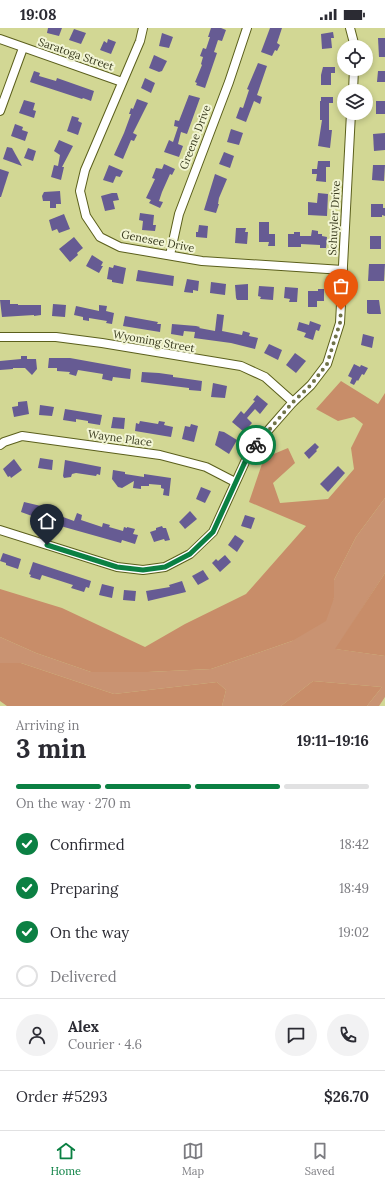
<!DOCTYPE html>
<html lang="en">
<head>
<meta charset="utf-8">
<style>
	:root { --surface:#fff; --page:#f2f2f3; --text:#2b2b33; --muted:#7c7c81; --line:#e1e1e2; --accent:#0b8043 }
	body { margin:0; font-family:Lora,serif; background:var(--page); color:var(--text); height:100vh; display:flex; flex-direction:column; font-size:15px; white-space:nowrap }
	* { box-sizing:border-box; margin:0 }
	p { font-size:13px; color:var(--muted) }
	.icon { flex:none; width:22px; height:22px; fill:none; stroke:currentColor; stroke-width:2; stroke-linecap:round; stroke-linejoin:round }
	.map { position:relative; height:678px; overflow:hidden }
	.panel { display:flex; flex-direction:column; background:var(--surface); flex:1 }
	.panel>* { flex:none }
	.fabs { position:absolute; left:337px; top:12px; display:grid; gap:8px }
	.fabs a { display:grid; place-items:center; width:36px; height:36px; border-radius:50%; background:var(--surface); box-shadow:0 2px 6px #0003; font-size:20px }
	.pin { position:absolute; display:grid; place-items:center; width:34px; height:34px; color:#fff; margin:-41px -17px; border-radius:50% 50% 50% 0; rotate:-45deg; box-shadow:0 0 4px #0007 }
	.pin .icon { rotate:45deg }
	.courier { position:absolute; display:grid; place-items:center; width:40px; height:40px; margin:-20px; border:3px solid #0b8043; border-radius:50%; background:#fff; color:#222; box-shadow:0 1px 5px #0007 }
	.overview em { font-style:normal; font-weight:700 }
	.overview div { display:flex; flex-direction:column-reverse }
	.overview { display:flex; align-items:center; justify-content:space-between; height:68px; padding:0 16px }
	h1 { font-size:26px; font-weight:700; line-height:30px }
	.bar { display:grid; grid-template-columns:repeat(4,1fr); gap:6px 4px; align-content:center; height:48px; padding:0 16px }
	.bar i { height:5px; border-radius:3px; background:var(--line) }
	.bar .on { background:var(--accent) }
	.bar p { grid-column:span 4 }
	.line { display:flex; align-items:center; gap:10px; padding:0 16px; border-top:1px solid var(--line) }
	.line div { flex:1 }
	.round { display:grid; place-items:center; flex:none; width:42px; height:42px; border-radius:21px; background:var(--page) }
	ol { padding:0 16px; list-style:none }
	li { display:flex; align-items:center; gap:12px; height:44px }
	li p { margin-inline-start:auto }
	li .icon { padding:4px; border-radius:50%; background:var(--accent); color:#fff; stroke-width:4 }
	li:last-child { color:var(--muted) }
	li i { width:22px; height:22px; border:2px solid var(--line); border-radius:50% }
	.status { display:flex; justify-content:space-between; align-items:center; height:28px; padding:0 20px; background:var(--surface); direction:ltr }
	.status svg { height:11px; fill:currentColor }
	.menu { display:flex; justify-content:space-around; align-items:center; height:56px; border-top:1px solid var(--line); background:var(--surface); font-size:11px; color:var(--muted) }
	.menu a { display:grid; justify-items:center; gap:2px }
	.menu .on { color:var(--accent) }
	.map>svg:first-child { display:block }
</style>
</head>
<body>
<div class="status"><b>19:08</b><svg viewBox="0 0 49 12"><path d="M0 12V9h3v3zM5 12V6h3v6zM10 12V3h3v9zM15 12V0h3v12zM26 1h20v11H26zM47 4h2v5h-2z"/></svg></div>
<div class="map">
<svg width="385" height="678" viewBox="0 0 385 678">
	<rect width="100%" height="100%" fill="#d2d794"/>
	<!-- green -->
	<path fill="#c99372" d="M385 470V545L336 621 385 628V669L379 678H367L382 659 313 653 281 678H222L226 662 217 654 114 666 21 635H0V609L36 625 91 644H148L211 641 292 613 334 570V552L356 509Z"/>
	<!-- forest -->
	<g fill="#c88d69">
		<path d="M341 353 378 376 385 365V470L356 509 334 552V570L326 593 292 613 211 641 148 644H91L36 625 0 609V561L62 580 145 619 185 596 246 566 306 498 249 474 264 430 288 420 295 435 273 455 280 475 328 471 354 441 351 420 363 396 354 389 338 393 316 381Z"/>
		<path d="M385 545V628L335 621Z"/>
		<path d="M0 635H21L114 666 217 654 226 662 222 678H7L0 673Z"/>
		<path d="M313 653 382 659 367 678H281Z"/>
	</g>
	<!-- building -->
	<g fill="#665b93">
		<path d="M48 0H62L59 8 47 5Z"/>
		<path d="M211 0H221L226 2 222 13 218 12 214 24 217 25 205 60 196 57 197 55 195 54 202 37 201 36 203 29 200 28 203 20 206 21 210 9H208Z"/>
		<path d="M270 0H282L277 15 280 17 277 23 275 22 272 28 261 24Z"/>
		<path d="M74 1 86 5 81 16 69 12Z"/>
		<path d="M333 4 334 10H331L332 20 322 21 321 6Z"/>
		<path d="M162 5 173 9 169 20 159 18Z"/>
		<path d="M378 10H385V29H379Z"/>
		<path d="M108 11 116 14 111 26 100 22 104 13 107 15Z"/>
		<path d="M154 27 167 33 162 43 159 44 149 40Z"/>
		<path d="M258 35 267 38 257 67 262 69 260 76 254 73 246 94 236 90 240 79 243 80 249 62 247 61Z"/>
		<path d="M323 39H335V45H331V57H321V47Z"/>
		<path d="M34 43 40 45 39 48 56 53 57 50 94 63 91 73 83 70 82 71 30 54Z"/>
		<path d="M378 43H385V54H377Z"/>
		<path d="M145 50 155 55 151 65 141 60Z"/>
		<path d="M189 67 200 70 187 106 181 104 178 116 183 118 179 129 164 124 169 112 173 114 178 99 174 98 175 92 179 93Z"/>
		<path d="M321 69H333V75H329V102H332L330 120 318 118 322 92H320V73H321Z"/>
		<path d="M137 71 148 75 133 105 137 107 134 113 131 112 123 131 114 127 124 105 131 86H129L131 80 133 81Z"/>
		<path d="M24 72 35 75 33 82 36 83 34 90 19 85Z"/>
		<rect x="376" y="73" width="9" height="13"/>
		<path d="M72 88 79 90 78 93 82 95 78 107 67 103Z"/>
		<path d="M15 96 23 99 22 102 28 104 25 113 11 108Z"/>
		<path d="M231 101 243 105 239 117 227 114Z"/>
		<path d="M385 105V122L374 123 373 106Z"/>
		<path d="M59 112 73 118 62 139H64L61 152 51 149 54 137 58 138 60 127 54 123Z"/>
		<path d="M7 119 12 120 22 138 3 131Z"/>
		<path d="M28 120 36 123 33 133 24 130Z"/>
		<path d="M224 124 234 128 230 140 219 136Z"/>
		<path d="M318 133H330V139H326V154L316 153 317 146H312V141H317Z"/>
		<path d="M164 136 175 141 172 147 170 146 162 164 159 173 163 174 160 180 149 175 151 172 146 170 155 151 152 150 156 140 162 141Z"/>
		<path d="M109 137 123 143 120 149 116 148 113 155 103 152Z"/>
		<path d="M373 137H385L384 153 372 152Z"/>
		<path d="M0 141 9 144 1 169H0Z"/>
		<path d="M215 146 227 151 219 170 218 176H219L216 185 204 182Z"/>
		<path d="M60 163 61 176H56V180H50V173H43L42 168 44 164Z"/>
		<path d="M112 165H117L119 172 113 173 115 181 105 183 101 168Z"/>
		<path d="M318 165 328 166 327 188 308 187V174L317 175Z"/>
		<path d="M371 176H383V180H385V188L382 187V189H371Z"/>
		<path d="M140 185 154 187 153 197H156L155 203 142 202 143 193 139 192Z"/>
		<path d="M64 186 70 201 59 205 57 201 52 203 49 192Z"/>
		<path d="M259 194H269V206H275V218H268L269 214H259Z"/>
		<path d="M199 197 208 198 207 210 196 209V204H198Z"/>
		<path d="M236 200H246L245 204H248L247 216 235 215Z"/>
		<path d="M312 202 318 203V206H322V208L327 209 326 220H320V217L301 216V219H288V206H294V204H300V208H311Z"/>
		<rect x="370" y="208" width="11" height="13"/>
		<path d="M74 209 83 220 77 225 78 227 70 234 59 221Z"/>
		<path d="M92 227 103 234 101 238H103L99 245 86 238Z"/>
		<path d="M369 236H385L384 253H368Z"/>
		<path d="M114 237 126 240 123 256 112 254V252L107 251 109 239 113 240Z"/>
		<path d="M138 242 174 248 173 258 136 253Z"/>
		<path d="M187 251 199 253 198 263 193 262V265L184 264Z"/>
		<path d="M211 254 226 256 225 267 210 265Z"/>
		<path d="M248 256V272H237L236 270 235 257Z"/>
		<path d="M259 258 274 259 273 272 260 271 261 269 258 268Z"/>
		<path d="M285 259 298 260 297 274H289L290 271 284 270Z"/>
		<path d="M318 261H324V273H317V279H308V263H318Z"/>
		<path d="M0 272H10V276H18V277H41V287L34 288V287L2 289Z"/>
		<path d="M367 272H379L381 286H369L367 285Z"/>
		<path d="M53 276 66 277 65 289 52 288Z"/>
		<path d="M99 277 107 278 106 283 114 285 112 296 106 295 107 293 89 290V293L83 292V289L74 287 76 278 99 283Z"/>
		<path d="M217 286 224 287 222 303 242 307 243 303 250 305 249 308 258 310 255 321 231 315 194 310 195 304 184 303 183 308 171 306 172 296 196 298 200 299 199 300 215 303Z"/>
		<path d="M125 288 158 294 157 296H161L160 304 123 298Z"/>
		<path d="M310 293 321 297 319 303 316 302 313 312 304 309 306 305 297 302 299 294 309 297Z"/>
		<path d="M363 306 374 309 372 320 361 317Z"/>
		<path d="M269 316 282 322 278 332 264 325Z"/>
		<path d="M295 325 306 333 296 345 286 337Z"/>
		<path d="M21 328H27V331H36L37 341 32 347 25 340H13V341L0 342V333L21 331Z"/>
		<path d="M49 330H70L131 341 130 351 113 349 112 353 102 351 103 346 78 342 76 348 69 346 70 344 57 343V340H48Z"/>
		<path d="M354 336 360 339 361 337 368 340 364 347 362 346 358 353 357 352 354 357 350 355 352 350 348 348Z"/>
		<path d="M142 344 159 345 173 347V349L181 350 202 353 201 363 189 362V360L141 354Z"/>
		<path d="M213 355 227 358 225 370 211 369Z"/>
		<path d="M257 367 268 376 260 386 255 381 247 390 252 395 244 404 232 394 241 383 244 386 255 373 253 372Z"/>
		<path d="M27 373 29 386 14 389 12 379 18 378V374Z"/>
		<path d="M40 377 54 379 52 388 39 387Z"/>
		<path d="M65 381 102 387 100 397 88 395V393L76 391V394L63 392Z"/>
		<path d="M113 389 125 390 124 401 111 400Z"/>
		<path d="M140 393 158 396 159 393 165 394 164 397 173 399 171 409 135 403 136 395 139 396Z"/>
		<path d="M191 396 198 398 194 414 182 411 185 398 190 399Z"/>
		<path d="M219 403 224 404 237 412 229 426 215 417Z"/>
		<path d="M315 415 319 419 316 422 317 423 309 431 304 425Z"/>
		<path d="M40 430 53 432 52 442 38 440Z"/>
		<path d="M14 431 22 442 11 450 10 448 8 449 3 441Z"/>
		<path d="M65 432 101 439 100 447 97 446 96 448 76 445 72 446 71 449 64 450 63 448Z"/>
		<path d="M338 438 345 445 328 464 320 456Z"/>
		<path d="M113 442 125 444V446L144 449V446L171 450 169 468 163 467 164 461 161 460V457L149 456V458H141V461L133 460 134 453 122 460 118 459 112 451Z"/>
		<path d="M201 459 211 463 205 475 196 471Z"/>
		<path d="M24 474 41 478 39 483 51 486 52 485 74 493 77 485 82 487 81 492 102 499 103 495 110 497 109 499 123 503 124 499 127 500V499L135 501 133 506 138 507 135 516 122 512 121 515 32 490V488L21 484Z"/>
		<path d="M190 483 197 491 185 501 179 494Z"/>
		<path d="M245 487 255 490 251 501 241 498Z"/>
		<path d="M162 498 163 500H166L170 512 165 513 164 511 154 514 150 504 156 502V500Z"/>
		<path d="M235 507 244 513 237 524 228 517Z"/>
		<path d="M3 525 21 531 18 541 6 537V535L0 533Z"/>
		<path d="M225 527 231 534 220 544 212 535 216 531 218 533Z"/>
		<path d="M33 534 91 553 89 560 86 559 84 564 71 560 73 557 42 547 40 552 30 549 31 547 29 546Z"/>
		<path d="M203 542 209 551 198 557 192 548Z"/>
		<path d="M182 553 186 564 148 573 146 563 170 559 169 557Z"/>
		<path d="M102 556 114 559 112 570 99 567Z"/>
		<path d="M124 562 136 563 135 573 123 572Z"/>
	</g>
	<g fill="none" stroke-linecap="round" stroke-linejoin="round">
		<defs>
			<g id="street">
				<path d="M143 0 140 13 85 142 80 163 86 188 100 209 120 219 202 233 343 242"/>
				<path d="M350 0 355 19"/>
				<path d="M0 11 122 54"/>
				<path d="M353 63 354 41"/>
				<path d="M0 83 23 20"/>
				<path d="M170 227 179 186 229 54 247 0"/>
				<path d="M0 309H56L102 315 241 338 265 349 293 374"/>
				<path d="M0 417 4 414 22 408 160 427 206 439 235 454"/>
				<path d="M0 502 117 539 143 542 165 539 190 526 213 504 250 423 293 374 311 357 327 336 340 295 351 85"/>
			</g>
		</defs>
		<!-- street casing -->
		<use href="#street" stroke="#5b5f1c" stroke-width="10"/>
		<!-- street -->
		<use href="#street" stroke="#fff" stroke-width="8"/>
	</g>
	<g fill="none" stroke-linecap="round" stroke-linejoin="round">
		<!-- done -->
		<path stroke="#707349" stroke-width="4" stroke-dasharray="0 7.2" d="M256 417 293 374 311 357 327 336 340 295 341 282"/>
		<!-- route -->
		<path stroke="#0b8043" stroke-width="5" d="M47 517 117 539 143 542 165 539 190 526 213 504 250 423 256 417"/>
	</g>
	<g text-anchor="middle" stroke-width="4" stroke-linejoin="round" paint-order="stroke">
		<!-- street labels -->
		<g font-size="11" fill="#3b3d21" stroke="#f2f5d4">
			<text transform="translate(76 26) rotate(19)" y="4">Saratoga Street</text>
			<text transform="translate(195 109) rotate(-69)" y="4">Greene Drive</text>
			<text transform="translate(334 190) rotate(-87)" y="4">Schuyler Drive</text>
			<text transform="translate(158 213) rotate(11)" y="4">Genesee Drive</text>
			<text transform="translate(154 313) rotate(10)" y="4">Wyoming Street</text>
			<text transform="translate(120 410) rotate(8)" y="4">Wayne Place</text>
		</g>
	</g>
</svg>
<div class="fabs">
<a><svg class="icon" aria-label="locate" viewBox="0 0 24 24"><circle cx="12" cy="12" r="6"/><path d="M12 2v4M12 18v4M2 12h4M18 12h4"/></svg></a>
<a><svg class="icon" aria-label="layers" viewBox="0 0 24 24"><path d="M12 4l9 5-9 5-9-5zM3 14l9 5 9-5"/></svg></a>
</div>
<div class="pin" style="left:341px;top:282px;background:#ea580c"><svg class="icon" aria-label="bag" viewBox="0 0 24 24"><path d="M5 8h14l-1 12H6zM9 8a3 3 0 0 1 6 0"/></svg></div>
<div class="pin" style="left:47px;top:517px;background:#1f2937"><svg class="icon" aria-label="home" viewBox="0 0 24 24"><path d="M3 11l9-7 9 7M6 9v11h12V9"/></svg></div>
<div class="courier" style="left:256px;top:417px"><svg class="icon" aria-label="bike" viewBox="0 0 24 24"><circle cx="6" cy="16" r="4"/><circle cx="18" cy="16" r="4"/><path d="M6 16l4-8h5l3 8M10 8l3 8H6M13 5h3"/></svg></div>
</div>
<section class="panel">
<div class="overview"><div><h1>3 min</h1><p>Arriving in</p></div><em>19:11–19:16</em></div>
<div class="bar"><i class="on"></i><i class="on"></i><i class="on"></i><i></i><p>On the way · 270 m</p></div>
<ol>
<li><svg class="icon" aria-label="check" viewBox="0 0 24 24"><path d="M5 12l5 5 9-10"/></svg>Confirmed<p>18:42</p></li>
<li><svg class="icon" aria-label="check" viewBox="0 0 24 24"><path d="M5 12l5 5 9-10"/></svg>Preparing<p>18:49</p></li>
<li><svg class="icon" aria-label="check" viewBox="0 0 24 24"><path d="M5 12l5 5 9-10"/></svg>On the way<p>19:02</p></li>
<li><i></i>Delivered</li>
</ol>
<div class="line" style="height:72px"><a class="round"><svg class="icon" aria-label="person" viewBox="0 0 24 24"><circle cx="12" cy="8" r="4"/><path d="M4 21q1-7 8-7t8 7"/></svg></a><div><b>Alex</b><p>Courier · 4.6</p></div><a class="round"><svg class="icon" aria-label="chat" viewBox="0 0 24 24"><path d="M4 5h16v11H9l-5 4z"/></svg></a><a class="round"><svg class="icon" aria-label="phone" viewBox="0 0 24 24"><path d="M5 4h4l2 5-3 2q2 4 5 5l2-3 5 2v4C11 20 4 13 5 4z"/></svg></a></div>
<div class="line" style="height:52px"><div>Order #5293</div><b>$26.70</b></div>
</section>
<nav class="menu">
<a class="on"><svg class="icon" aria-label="home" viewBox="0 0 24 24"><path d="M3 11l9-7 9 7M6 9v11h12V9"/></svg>Home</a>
<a><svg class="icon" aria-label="map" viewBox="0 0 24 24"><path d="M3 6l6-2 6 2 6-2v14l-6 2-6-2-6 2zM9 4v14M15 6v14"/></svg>Map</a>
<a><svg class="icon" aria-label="saved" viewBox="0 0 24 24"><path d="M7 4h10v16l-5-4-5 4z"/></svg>Saved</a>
</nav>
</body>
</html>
